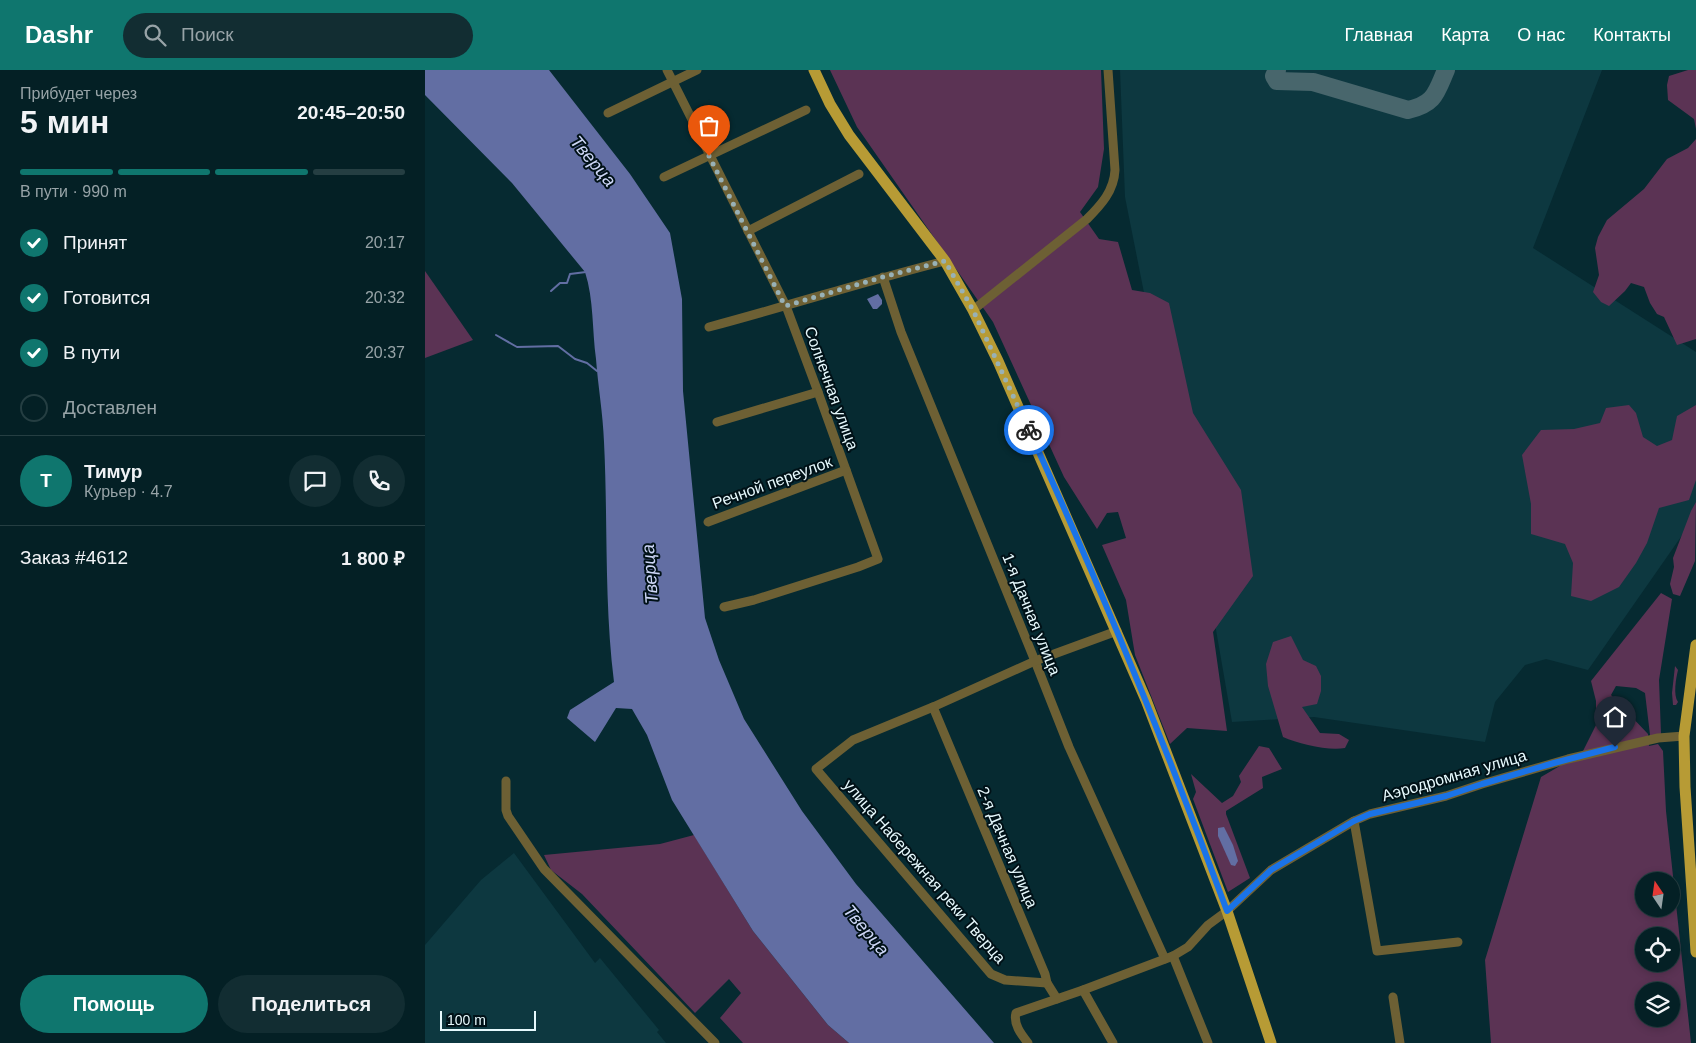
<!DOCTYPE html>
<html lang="ru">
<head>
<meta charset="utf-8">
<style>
	:root { --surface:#042025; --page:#122d32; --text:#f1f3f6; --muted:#97a3a7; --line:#253e42; --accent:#0f766e }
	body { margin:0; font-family:Helvetica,sans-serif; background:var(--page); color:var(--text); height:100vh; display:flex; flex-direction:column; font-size:19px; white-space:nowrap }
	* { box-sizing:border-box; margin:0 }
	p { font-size:16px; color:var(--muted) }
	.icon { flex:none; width:28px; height:28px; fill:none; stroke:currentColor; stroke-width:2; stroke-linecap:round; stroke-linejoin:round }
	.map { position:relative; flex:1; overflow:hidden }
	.sheet { display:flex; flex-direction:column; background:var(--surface); width:425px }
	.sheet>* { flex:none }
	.needle { width:32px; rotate:347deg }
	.fabs { position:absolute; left:1210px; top:802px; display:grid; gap:10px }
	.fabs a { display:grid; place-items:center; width:45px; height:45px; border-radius:50%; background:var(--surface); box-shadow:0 2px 8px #0003,0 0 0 1px var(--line); font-size:25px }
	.scale { position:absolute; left:15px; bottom:12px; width:96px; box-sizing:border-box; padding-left:5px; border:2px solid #e6f9fd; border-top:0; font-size:14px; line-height:18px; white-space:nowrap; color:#e6f9fd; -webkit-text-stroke:4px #001117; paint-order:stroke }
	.pin { position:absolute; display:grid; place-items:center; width:42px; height:42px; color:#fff; margin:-51px -21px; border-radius:50% 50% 50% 0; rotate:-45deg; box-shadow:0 0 5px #0007 }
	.pin .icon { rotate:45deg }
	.courier { position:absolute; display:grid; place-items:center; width:50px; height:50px; margin:-25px; border:4px solid #1a73e8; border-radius:50%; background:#fff; color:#222; box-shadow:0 1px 6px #0007 }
	.overview em { font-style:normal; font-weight:700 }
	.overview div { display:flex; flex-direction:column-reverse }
	.overview { display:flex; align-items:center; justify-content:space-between; height:85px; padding:0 20px }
	h1 { font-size:32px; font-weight:700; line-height:38px }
	.bar { display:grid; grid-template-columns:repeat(4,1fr); gap:8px 5px; align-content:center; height:60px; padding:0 20px }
	.bar i { height:6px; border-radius:4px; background:var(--line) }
	.bar .selected { background:var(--accent) }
	.bar p { grid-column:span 4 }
	.line { display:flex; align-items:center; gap:12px; padding:0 20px; border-top:1px solid var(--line) }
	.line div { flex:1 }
	.round { display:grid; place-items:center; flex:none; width:52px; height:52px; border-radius:26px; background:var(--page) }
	ol { padding:0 20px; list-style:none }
	li { display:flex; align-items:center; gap:15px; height:55px }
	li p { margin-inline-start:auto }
	li .icon { padding:5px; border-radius:50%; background:var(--accent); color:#fff; stroke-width:4 }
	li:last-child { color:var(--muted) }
	li i { width:28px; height:28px; border:2px solid var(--line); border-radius:50% }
	.button { display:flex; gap:10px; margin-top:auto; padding:10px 20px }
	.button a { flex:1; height:58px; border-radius:30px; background:var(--accent); color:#fff; font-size:20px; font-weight:700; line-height:58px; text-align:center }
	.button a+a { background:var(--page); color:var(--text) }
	header { display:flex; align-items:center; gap:30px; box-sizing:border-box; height:70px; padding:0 25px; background:var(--accent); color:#fff }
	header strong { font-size:24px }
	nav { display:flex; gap:28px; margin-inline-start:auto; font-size:18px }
	.search { width:350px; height:45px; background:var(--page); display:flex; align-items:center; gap:12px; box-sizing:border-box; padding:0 18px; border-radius:28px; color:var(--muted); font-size:19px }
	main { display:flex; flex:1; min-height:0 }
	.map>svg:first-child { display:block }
</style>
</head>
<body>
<header>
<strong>Dashr</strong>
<div class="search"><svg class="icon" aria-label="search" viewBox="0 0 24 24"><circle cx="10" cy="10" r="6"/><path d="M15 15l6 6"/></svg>Поиск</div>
<nav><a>Главная</a><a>Карта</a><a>О нас</a><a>Контакты</a></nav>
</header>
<main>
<section class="sheet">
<div class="overview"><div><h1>5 мин</h1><p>Прибудет через</p></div><em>20:45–20:50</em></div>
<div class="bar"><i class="selected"></i><i class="selected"></i><i class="selected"></i><i></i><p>В пути · 990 m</p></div>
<ol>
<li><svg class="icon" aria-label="check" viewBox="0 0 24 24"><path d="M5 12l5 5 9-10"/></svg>Принят<p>20:17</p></li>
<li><svg class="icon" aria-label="check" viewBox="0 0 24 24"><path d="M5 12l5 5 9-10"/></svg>Готовится<p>20:32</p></li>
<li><svg class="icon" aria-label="check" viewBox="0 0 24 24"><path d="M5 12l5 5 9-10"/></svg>В пути<p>20:37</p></li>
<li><i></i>Доставлен</li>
</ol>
<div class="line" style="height:90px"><b class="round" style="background:var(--accent);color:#fff">Т</b><div><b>Тимур</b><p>Курьер · 4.7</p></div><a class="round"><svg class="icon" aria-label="chat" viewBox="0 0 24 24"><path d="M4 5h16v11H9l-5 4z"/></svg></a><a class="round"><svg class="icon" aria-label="phone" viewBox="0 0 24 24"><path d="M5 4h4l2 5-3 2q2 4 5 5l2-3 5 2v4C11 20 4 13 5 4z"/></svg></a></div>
<div class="line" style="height:65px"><div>Заказ #4612</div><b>1 800 ₽</b></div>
<div class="button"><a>Помощь</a><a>Поделиться</a></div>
</section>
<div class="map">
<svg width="1271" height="973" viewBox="0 0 1271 973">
	<rect width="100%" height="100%" fill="#062a31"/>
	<!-- built -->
	<g fill="#0d3840">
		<path d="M695 0H1177L1108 178 1271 282V438L1267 451 1163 600 1121 589 1100 595 1070 632 1060 672 889 647 807 652 781 502 729 273 700 127Z"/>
		<path d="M89 783 170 893 175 888 234 960 232 962 241 973H0V875L56 810Z"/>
	</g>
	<!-- green -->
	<g fill="#5b3354" fill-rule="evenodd">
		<path d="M405 0H676L679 79 673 117 655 142 674 169 693 172 707 220 725 223 744 233 768 343 816 420 828 506 788 562 802 661 762 658 745 674 710 585 701 530 677 475 701 468 693 442 682 443 672 459 639 407 568 252 432 57Z"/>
		<path d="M1263 0H1271V59L1269 49 1243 30 1242 15 1244 6Z"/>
		<path d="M1271 69V269L1252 275 1239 247 1232 244 1225 233 1219 217 1206 213 1200 221 1184 236 1176 232 1168 222 1174 205 1170 178 1173 167 1182 150 1219 119 1242 89 1263 78Z"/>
		<path d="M0 201 48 270 0 288Z"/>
		<path d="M1204 335 1211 343 1218 367 1232 376 1247 370 1252 346 1271 335V410L1264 430 1234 438 1222 473 1211 493 1194 517 1166 531 1146 526 1148 493 1140 474 1106 464V434L1097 385 1116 360 1149 359 1175 353 1181 338Z"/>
		<path d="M1271 432 1270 491 1255 526 1248 524 1245 514 1249 497 1248 488 1266 441Z"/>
		<path d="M1236 523 1247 529 1234 610 1236 664 1230 668 1225 665 1220 623 1211 618 1191 616 1186 625 1223 664 1224 676 1233 674 1238 681 1241 741 1266 973H1066L1060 890 1116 707 1157 683 1171 655V631L1166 611ZM1219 811H1246V839H1219ZM1219 866H1246V894H1219ZM1219 921H1246V949H1219Z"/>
		<path d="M866 566 878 590 891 596 896 606V621L892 634 877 637 895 663 914 664 924 670 920 678C903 681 874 674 858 667L843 616 841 594 848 572Z"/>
		<path d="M1250 596 1253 600C1251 608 1248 625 1253 632L1251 635H1248L1247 623Z"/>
		<path d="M834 676 844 678 857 699 837 707 838 718 801 741V744L825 808 803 822 768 729 771 722 766 704 797 733 808 726 816 712 814 706Z"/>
		<path d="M269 765 328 861 403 955 424 973H318L295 948 316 923 304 909 270 943 157 824 126 800 119 785 235 774Z"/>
	</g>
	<!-- water -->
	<g fill="#626ea3">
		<path d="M0 0H124L205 104 245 163 257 229 258 321 280 548 294 590 319 649 377 741 431 814 569 973H424L403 955 328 861 247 730 222 665 207 639 191 638 170 672 142 648 145 640 189 612C179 532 183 452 179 372 178 344 173 316 171 289 167 260 169 230 160 202L87 113 0 25Z"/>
		<path d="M453 224 457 230V234L452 239H448L442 229Z"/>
		<path d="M799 757 808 775 813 791 810 796 806 795 793 766V758Z"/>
	</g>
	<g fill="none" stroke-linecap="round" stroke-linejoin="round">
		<!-- stream -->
		<g stroke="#626ea3" stroke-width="2">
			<path d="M126 221 135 213H142L145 204 161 202"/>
			<path d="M71 265 92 277 133 276 150 289 162 293 172 301"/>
		</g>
		<!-- taxiway -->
		<path stroke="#48666c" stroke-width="18" d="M852 0 849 6 852 11 888 12 983 40C1010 34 1011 23 1021 0"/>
		<!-- minor -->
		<g stroke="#6d6034" stroke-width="9">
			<path d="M242 0 361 236 393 322 453 489 433 497 329 530 299 537"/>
			<path d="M183 43 272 0"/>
			<path d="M239 107 381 40"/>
			<path d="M323 161 434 104"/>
			<path d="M458 207 476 262 610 591 644 677 740 889"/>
			<path d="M548 240 662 149C676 135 689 121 690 100L683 0"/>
			<path d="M284 257C363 236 441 211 520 191"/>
			<path d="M292 352 393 322"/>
			<path d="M283 452 421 400"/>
			<path d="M508 637 620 904 622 913 632 929"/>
			<path d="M81 711V740L83 746 119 799 290 973"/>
			<path d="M929 751 952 881 1033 872"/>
			<path d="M748 886 783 973"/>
			<path d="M622 913 580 910 566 904 391 699 428 670 508 637 610 591 692 561"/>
			<path d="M658 920 688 973"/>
			<path d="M968 927 975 973"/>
			<path d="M603 973C596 964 588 954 591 943L658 920 748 886 763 877 783 855 802 841 846 800 929 751 945 744 1021 726 1057 714 1143 689 1233 668 1259 666"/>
		</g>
		<!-- major -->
		<g stroke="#b79b35" stroke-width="11">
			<path d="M389 0 405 34 424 65 520 191 548 240 573 291 721 630 802 841 846 973"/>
			<path d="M1271 575 1259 666 1260 717 1271 882"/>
		</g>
	</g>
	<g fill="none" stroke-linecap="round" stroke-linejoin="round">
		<!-- done -->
		<path stroke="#98b1b6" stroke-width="5" stroke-dasharray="0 9" d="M284 86 360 236 458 207 520 191 548 240 604 360"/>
		<!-- route -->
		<path stroke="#1a73e8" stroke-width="6" d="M604 360C676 518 742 678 802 841L846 800 929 751 945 744 1021 726 1057 714 1129 693 1190 677"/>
	</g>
	<g text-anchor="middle" stroke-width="4" stroke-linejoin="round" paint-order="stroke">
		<!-- street labels -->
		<g font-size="16" fill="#e6f9fd" stroke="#001117">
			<text transform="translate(407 318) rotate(70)" y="6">Солнечная улица</text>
			<text transform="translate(347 412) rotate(-20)" y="6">Речной переулок</text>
			<text transform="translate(607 544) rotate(68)" y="6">1-я Дачная улица</text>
			<text transform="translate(1029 705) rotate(-16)" y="6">Аэродромная улица</text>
			<text transform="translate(583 777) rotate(67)" y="6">2-я Дачная улица</text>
			<text transform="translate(500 801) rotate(49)" y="6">улица Набережная реки Тверца</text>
		</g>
		<!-- water labels -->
		<g font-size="18" font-style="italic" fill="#cdd6f6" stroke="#001117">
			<text transform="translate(168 91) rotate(50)" y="6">Тверца</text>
			<text transform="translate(225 504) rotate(-94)" y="6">Тверца</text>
			<text transform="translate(441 860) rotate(50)" y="6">Тверца</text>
		</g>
	</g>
</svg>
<div class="fabs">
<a><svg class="needle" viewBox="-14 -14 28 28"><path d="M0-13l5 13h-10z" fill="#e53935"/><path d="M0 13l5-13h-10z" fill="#97a3a7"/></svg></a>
<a><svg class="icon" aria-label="locate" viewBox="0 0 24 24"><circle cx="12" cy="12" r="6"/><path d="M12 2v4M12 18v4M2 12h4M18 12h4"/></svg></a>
<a><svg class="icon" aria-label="layers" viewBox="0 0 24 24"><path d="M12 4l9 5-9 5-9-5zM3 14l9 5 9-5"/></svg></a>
</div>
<div class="scale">100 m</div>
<div class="pin" style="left:284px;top:86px;background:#ea580c"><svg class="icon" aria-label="bag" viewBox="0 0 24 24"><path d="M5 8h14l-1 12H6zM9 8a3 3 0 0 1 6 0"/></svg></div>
<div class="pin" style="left:1190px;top:677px;background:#1f2937"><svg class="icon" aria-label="home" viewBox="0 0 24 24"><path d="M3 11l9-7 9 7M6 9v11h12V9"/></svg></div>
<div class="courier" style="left:604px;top:360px"><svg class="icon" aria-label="bike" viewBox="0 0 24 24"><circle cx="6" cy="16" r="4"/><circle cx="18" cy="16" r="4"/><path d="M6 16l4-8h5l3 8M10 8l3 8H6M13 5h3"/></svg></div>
</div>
</main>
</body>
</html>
